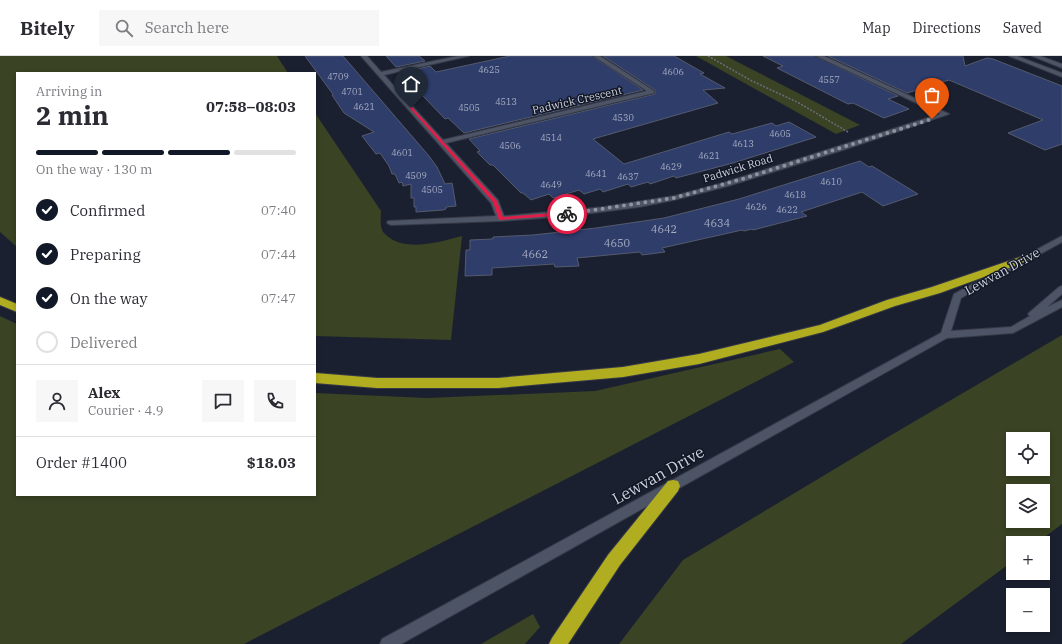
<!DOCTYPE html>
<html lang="en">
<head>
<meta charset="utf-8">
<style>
	:root { --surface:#fff; --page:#f7f7f7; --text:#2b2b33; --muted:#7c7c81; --line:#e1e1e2; --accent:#111827 }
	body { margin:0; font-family:"IBM Plex Serif",serif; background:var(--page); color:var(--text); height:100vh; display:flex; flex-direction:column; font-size:15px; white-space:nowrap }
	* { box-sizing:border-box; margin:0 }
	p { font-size:13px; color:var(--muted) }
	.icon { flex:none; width:22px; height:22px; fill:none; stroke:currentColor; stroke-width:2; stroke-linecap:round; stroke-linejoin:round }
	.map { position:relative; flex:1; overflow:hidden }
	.side { position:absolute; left:16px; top:16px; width:300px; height:424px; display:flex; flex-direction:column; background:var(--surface); border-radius:0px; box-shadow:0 2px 6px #0003 }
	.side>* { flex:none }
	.tools { position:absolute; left:1006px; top:376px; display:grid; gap:8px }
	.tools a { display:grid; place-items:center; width:44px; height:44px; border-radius:0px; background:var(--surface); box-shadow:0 2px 6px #0003; font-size:20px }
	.pin { position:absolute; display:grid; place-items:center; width:34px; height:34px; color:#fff; margin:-41px -17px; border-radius:50% 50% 50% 0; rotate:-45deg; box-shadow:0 0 4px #0007 }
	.pin .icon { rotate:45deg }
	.courier { position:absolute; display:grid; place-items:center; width:40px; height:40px; margin:-20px; border:3px solid #e11d48; border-radius:50%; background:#fff; color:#222; box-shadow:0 1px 5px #0007 }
	.head em { font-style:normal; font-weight:700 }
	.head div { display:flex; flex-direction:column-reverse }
	.head { display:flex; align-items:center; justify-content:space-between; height:68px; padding:0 20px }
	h1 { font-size:26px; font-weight:700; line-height:30px }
	.bar { display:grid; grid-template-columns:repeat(4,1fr); gap:6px 4px; align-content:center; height:48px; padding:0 20px }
	.bar i { height:5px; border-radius:3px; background:var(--line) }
	.bar .current { background:var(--accent) }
	.bar p { grid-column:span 4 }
	.line { display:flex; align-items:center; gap:10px; padding:0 20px; border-top:1px solid var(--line) }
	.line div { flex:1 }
	.round { display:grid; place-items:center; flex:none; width:42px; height:42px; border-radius:0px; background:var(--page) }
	ol { padding:0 20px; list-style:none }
	li { display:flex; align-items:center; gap:12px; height:44px }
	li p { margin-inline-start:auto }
	li .icon { padding:4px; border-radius:50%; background:var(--accent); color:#fff; stroke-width:4 }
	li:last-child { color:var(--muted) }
	li i { width:22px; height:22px; border:2px solid var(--line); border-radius:50% }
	header { display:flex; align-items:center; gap:24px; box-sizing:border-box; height:56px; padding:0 20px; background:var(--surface); border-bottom:1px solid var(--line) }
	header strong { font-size:19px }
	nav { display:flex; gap:22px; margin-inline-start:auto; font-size:14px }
	.search { width:280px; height:36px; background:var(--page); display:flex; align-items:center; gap:10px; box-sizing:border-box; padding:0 14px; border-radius:0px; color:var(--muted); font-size:15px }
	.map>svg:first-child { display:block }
</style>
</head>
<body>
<header>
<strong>Bitely</strong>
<div class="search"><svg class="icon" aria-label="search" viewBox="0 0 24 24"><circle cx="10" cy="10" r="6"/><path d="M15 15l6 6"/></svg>Search here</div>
<nav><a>Map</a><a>Directions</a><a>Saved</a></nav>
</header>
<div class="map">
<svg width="1062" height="588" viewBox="0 0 1062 588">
	<rect width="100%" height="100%" fill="#1b2030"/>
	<!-- green -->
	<g fill="#3a4323" fill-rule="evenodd">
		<path d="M0 0H277L288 17H17V191L0 176Z"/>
		<path d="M696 0H726L860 69 836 78Z"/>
		<path d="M315 57 381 155C381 162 379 173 385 178 403 197 440 186 462 180L451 284 315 280Z"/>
		<path d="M0 260 17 268V439H315V337L427 342 595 335 780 293 794 306 244 588H0Z"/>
		<path d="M1062 279V468L1037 487H1013V505L901 588H619L683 504 893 378ZM1013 383H1043V413H1013ZM1013 435H1043V465H1013Z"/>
		<path d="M533 558 540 571 525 588H481Z"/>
	</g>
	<!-- building -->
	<g fill="#2f3d6b" stroke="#545b6e">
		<path d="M305 0H343L429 100 437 111 445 128 452 127 456 150 446 151V153L443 154 416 156V151H414V142H411V128L403 130 402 126 399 127 395 118H392L389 110 380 97 376 98 362 80 374 76 344 57 332 39H333L332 37Z"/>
		<path d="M386 0H419L425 5 396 11Z"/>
		<path d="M510 0H592L643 34 464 77 448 62 445 63 401 17 430 10 436 16Z"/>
		<path d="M603 0H674L704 17 700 18 725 32 703 34 718 47 593 83 624 108 729 76 732 78 772 67 776 70 789 66 816 81 733 107 676 122 674 120 650 128 648 126 631 131 628 128 603 136 600 133 584 138 579 134 553 142 549 138 531 144 523 137H521L493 109H490L477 96 480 95 469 83 655 38V34Z"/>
		<path d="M763 0H815L898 40 888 43 909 53 884 62 853 47 848 48 777 12 783 10Z"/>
		<path d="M828 0H963L965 10 987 2 993 3 1062 30V88L1045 94 1008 77 1043 64 949 24 907 37Z"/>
		<path d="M860 105 869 111 872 110 918 138 883 150 862 136 801 156 807 160 753 174 752 173 744 175 742 174 662 192 665 196 642 199 640 196 577 202 579 210 555 211 554 208 492 212V219L465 220 466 194H470V184L493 183V181L533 179 596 172 664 162 739 143Z"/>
	</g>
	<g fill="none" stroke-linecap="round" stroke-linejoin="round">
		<defs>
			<path id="minor" d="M361 0H367L381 16 458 0H469L384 19 443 84 647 35 593 0H600L654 35V37L446 87 498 144 504 160 604 151 674 140 723 127 940 58 816 0H824L949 58 843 94 728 130 674 144 639 151 569 160 501 165 391 169 387 167 388 165 496 160 491 147Z"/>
			<g id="tertiary">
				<path d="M1009 0H1017L1062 17V21Z"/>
				<path d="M1032 0H1040L1062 8V12Z"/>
			</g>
			<path id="secondary" d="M1062 180V186L961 242 951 275 1011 271 1030 260 1028 258 1030 256 1059 231 1062 230V238L1047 251 1062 244V251L1013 277 947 282 401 588H380L382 583 941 277 954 238Z"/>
			<g id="motorway">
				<path d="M1029 198 1034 201 1033 203 940 237 895 250 823 276 699 308 623 321 498 332H377L315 327V317L377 322H498L623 311 699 298 820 269 887 244 932 231Z"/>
				<path d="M0 241 17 248V256L0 249Z"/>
				<path d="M673 424 678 425 680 430 678 435 620 509 568 588H549L552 582 608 499 668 425Z"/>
			</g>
		</defs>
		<!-- minor casing -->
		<use href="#minor" stroke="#363a47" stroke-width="2"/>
		<!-- tertiary casing -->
		<use href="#tertiary" stroke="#363a47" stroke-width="2"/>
		<!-- secondary casing -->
		<use href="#secondary" stroke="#363a47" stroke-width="2"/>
		<!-- motorway casing -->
		<use href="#motorway" stroke="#363a47" stroke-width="2"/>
		<!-- path -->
		<path stroke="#696d7b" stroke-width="1.5" stroke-dasharray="2 1.5" stroke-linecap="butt" d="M708 0 752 25 799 47 848 76"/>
		<!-- minor -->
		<use href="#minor" fill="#4d5466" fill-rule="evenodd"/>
		<!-- tertiary -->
		<use href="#tertiary" fill="#4d5466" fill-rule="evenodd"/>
		<!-- secondary -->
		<use href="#secondary" fill="#4d5466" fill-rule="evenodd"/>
		<!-- motorway -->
		<use href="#motorway" fill="#b1ad21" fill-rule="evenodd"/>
	</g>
	<!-- route -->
	<path fill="#e11d48" d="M409 51H412L497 145 503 161 567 156 570 158 567 159 499 164 493 146Z"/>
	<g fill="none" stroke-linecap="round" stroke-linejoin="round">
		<!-- done -->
		<path stroke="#8f93a0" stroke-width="4" stroke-dasharray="0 7.2" d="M567 158 674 142 742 123 932 63"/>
	</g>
	<g text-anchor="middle" stroke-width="3" stroke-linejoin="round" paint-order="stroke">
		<!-- far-number labels -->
		<g font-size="9" fill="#a6acc0">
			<text x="489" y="17">4625</text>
			<text x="673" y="19">4606</text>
			<text x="338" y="24">4709</text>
			<text x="829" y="27">4557</text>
			<text x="352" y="39">4701</text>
			<text x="506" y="49">4513</text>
			<text x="364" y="54">4621</text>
			<text x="469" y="55">4505</text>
			<text x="623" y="65">4530</text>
			<text x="780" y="81">4605</text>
			<text x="551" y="85">4514</text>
			<text x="743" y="91">4613</text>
			<text x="510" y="93">4506</text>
			<text x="402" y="100">4601</text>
			<text x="709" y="103">4621</text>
			<text x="671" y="114">4629</text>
			<text x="596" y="121">4641</text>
			<text x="416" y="123">4509</text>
			<text x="628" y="124">4637</text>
			<text x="831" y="129">4610</text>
			<text x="551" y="132">4649</text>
			<text x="432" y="137">4505</text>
			<text x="795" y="142">4618</text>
			<text x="756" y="154">4626</text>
			<text x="787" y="157">4622</text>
		</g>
		<!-- far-street labels -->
		<g font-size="11" fill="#cdd1dc" stroke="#121726">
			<text transform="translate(577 44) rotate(-13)" y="4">Padwick Crescent</text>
			<text transform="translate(738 112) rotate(-17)" y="4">Padwick Road</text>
		</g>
		<!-- number labels -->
		<g font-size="11" fill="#a6acc0">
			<text x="717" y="171">4634</text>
			<text x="664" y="177">4642</text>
			<text x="617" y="191">4650</text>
			<text x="535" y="202">4662</text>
		</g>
		<!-- street labels -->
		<g font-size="13" fill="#cdd1dc" stroke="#121726">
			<text transform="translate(1002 215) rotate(-29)" y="5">Lewvan Drive</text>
		</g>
		<!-- near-street labels -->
		<g font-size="16" fill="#cdd1dc" stroke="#121726">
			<text transform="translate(658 419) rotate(-29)" y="6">Lewvan Drive</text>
		</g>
	</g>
</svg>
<div class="tools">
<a><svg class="icon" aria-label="locate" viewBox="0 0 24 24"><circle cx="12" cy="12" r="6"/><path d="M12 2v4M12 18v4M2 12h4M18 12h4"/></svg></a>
<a><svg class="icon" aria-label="layers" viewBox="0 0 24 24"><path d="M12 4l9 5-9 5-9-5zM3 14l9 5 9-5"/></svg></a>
<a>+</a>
<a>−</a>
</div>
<div class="pin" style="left:932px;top:63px;background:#ea580c"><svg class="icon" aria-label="bag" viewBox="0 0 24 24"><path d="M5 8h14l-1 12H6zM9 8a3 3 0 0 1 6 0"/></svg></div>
<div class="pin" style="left:411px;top:52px;background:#1f2937"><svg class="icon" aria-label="home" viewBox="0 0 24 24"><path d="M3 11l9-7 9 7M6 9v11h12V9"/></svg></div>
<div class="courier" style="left:567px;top:158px"><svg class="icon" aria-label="bike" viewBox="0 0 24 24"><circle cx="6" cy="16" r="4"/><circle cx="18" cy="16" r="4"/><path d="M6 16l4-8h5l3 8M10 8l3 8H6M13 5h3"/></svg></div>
<section class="side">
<div class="head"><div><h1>2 min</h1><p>Arriving in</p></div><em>07:58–08:03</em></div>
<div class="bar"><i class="current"></i><i class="current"></i><i class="current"></i><i></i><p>On the way · 130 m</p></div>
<ol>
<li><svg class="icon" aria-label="check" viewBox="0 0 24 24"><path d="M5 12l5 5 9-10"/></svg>Confirmed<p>07:40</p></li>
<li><svg class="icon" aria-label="check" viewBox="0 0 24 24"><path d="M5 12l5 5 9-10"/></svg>Preparing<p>07:44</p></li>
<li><svg class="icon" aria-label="check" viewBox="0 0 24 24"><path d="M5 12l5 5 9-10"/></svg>On the way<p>07:47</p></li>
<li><i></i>Delivered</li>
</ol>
<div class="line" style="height:72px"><a class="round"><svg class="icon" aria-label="person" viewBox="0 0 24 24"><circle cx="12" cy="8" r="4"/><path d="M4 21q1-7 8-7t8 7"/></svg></a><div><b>Alex</b><p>Courier · 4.9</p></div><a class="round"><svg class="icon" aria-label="chat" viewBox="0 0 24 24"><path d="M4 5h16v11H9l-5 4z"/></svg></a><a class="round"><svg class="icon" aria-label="phone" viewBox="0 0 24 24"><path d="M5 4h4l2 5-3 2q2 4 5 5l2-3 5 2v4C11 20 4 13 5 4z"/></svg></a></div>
<div class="line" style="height:52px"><div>Order #1400</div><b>$18.03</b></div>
</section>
</div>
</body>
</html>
